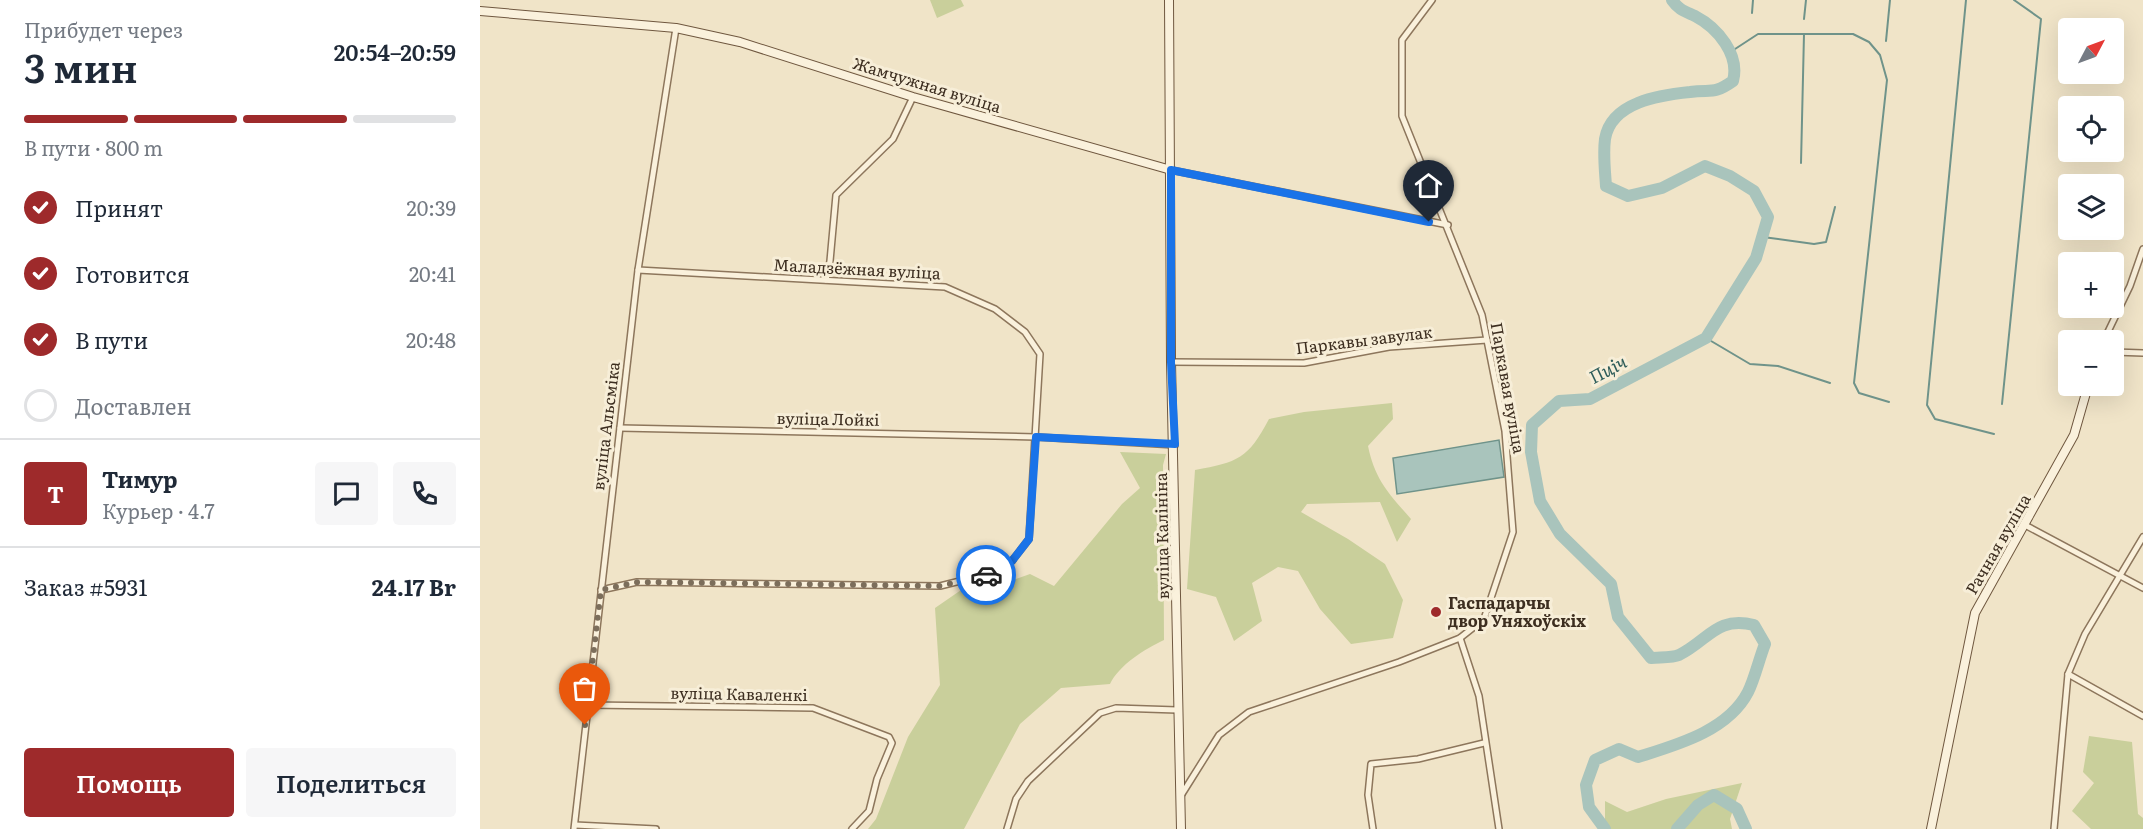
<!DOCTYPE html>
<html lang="ru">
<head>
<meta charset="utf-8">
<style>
	:root { --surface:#fff; --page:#f6f6f7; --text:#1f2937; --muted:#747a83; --line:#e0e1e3; --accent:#9e2a2b }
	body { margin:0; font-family:Literata,serif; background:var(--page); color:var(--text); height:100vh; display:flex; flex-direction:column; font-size:22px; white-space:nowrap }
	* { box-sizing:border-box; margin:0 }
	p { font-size:20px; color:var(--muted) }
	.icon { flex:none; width:33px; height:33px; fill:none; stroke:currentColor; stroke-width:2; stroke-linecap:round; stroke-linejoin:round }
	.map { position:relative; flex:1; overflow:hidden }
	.panel { display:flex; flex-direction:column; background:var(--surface); width:480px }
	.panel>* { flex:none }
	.needle { width:39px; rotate:49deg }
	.controls { position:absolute; left:1578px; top:18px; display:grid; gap:12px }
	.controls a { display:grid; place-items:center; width:66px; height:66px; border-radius:6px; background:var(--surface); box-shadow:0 6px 24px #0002; font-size:30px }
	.pin { position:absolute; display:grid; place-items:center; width:51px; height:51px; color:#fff; margin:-62px -26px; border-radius:50% 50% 50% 0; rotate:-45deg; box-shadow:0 0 6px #0007 }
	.pin .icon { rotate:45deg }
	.courier { position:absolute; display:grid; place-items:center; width:60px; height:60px; margin:-30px; border:4px solid #1a73e8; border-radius:50%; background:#fff; color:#222; box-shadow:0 2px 8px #0007 }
	.headline em { font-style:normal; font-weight:600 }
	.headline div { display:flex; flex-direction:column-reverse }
	.headline { display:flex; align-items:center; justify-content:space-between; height:102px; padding:0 24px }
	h1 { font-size:39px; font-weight:600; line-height:45px }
	.bar { display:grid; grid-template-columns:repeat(4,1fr); gap:9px 6px; align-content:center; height:72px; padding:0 24px }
	.bar i { height:8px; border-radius:4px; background:var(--line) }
	.bar .current { background:var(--accent) }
	.bar p { grid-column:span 4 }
	.line { display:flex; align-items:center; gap:15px; padding:0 24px; border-top:2px solid var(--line) }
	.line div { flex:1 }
	.round { display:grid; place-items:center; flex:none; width:63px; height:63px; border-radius:6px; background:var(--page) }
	ol { padding:0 24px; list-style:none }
	li { display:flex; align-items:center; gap:18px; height:66px }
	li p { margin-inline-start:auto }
	li .icon { padding:6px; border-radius:50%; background:var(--accent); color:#fff; stroke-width:4 }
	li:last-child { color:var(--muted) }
	li i { width:33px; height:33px; border:3px solid var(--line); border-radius:50% }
	.primary-button { display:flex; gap:12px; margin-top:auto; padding:12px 24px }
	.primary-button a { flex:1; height:69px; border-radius:6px; background:var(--accent); color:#fff; font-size:24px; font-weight:600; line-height:69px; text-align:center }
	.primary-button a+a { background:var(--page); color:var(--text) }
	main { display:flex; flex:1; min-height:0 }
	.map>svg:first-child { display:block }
</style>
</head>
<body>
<main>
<section class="panel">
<div class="headline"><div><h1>3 мин</h1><p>Прибудет через</p></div><em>20:54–20:59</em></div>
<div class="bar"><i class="current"></i><i class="current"></i><i class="current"></i><i></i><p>В пути · 800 m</p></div>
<ol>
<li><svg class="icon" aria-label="check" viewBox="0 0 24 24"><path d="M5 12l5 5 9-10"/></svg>Принят<p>20:39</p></li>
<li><svg class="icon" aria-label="check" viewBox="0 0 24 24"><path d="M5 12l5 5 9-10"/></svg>Готовится<p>20:41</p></li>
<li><svg class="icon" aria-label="check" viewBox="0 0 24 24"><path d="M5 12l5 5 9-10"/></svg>В пути<p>20:48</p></li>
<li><i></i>Доставлен</li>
</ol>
<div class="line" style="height:108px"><b class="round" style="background:var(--accent);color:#fff">Т</b><div><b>Тимур</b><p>Курьер · 4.7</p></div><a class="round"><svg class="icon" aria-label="chat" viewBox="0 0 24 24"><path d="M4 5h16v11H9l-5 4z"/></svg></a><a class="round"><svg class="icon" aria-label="phone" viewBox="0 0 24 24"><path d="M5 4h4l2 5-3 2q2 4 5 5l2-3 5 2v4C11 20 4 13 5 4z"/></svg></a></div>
<div class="line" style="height:78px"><div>Заказ #5931</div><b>24.17 Br</b></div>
<div class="primary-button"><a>Помощь</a><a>Поделиться</a></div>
</section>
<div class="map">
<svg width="1663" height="829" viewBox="0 0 1663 829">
	<rect width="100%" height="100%" fill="#f0e4c8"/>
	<!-- green -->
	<g fill="#c9cf9b">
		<path d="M450 0H481L484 6 457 18Z"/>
		<path d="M912 403 913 419 888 446C895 480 909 494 931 519L917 542 900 502 827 504 821 512 868 539 905 564 923 600 913 638 871 644 840 609 818 571 798 567 772 583 782 621 754 641 736 597 707 589 715 470C758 462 768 459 789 419L824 412Z"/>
		<path d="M640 452 686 454 683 465 684 640C665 649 639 665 630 684L581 688 540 724 484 829H388L396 819 428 737 460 685 455 608 484 588 516 586 550 574 574 586 642 504 660 488Z"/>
		<path d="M1609 736 1652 742 1658 814 1663 818V829H1611L1592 811 1614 783 1603 772Z"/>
		<path d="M1262 783 1250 819 1252 829H1125V801L1147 812 1186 799Z"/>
	</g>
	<!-- water -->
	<path fill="#a9c4bc" stroke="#6f938a" stroke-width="1.5" d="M1019 440 1024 477 917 494 913 458Z"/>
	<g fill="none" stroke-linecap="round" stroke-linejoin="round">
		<!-- stream -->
		<g stroke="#6f938a" stroke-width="2">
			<path d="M1486 0 1447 405 1455 419 1514 434"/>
			<path d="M1272 13 1273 0"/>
			<path d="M1324 19 1326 0"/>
			<path d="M1406 41 1410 0"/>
			<path d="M1252 51 1278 34H1373L1389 42 1400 55 1407 80 1374 383 1379 393 1409 402"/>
			<path d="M1321 163 1324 34"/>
			<path d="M1283 237 1334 244 1346 242 1355 207"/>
			<path d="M1226 338 1270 364 1298 366 1350 383"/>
			<path d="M1522 404 1561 19 1534 0"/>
		</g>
		<!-- river -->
		<g stroke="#a9c4bc" stroke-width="12">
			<path d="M1125 829 1109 807 1106 785 1115 760 1139 749 1158 757C1196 745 1248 731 1268 692 1275 678 1279 659 1285 644L1274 625C1236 616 1229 640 1199 655 1192 658 1179 657 1171 658L1138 617 1131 584 1080 534 1060 501 1051 452 1052 425 1079 401 1110 399 1226 338 1276 258 1288 217 1274 191 1250 176 1225 166 1182 188 1148 196 1126 186C1125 171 1123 154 1125 139 1131 102 1180 95 1210 92 1232 89 1233 95 1253 81 1260 55 1238 28 1215 16 1204 11 1199 10 1192 0"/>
			<path d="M1197 829 1218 805 1234 795 1257 809 1266 829"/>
		</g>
		<defs>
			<g id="street">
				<path d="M691 170 968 225"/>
				<path d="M346 280 350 261 356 195 413 139 433 97"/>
				<path d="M1624 340 1650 286 1663 249"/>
				<path d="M1634 352 1663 353"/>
				<path d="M691 362 824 363 909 347 1007 340"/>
				<path d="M140 428 556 437 695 445"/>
				<path d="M1545 525 1663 588"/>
				<path d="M121 590 157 582 460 586 516 572 532 561 549 539 560 354 545 332 515 309 465 287 158 270"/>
				<path d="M980 638 999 696 1019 829"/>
				<path d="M1588 674 1663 716"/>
				<path d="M108 705 333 708 409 737 412 743 397 779 389 811 372 829"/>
				<path d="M702 794 739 735 769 712 919 662 980 638 1004 619 1033 532 1025 431 1002 315 922 116V40L952 0"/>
				<path d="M95 825 176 829"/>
				<path d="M94 829 158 270 196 28"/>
				<path d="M527 829 536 799 548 781 620 713 636 708 697 710"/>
				<path d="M893 829 888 795 891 764 938 759 1004 743"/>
				<path d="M1574 829 1588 674 1605 634 1663 537"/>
			</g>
			<g id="secondary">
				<path d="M689 0 691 362 701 829"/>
				<path d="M0 11 196 28 260 42 433 97 691 170"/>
				<path d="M1451 829 1495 613 1594 435 1608 386"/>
			</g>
		</defs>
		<!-- street casing -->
		<use href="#street" stroke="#8d765c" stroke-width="8"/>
		<!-- secondary casing -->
		<use href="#secondary" stroke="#6f573f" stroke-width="10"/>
		<!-- street -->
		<use href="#street" stroke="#faf1dc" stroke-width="5"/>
		<!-- secondary -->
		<use href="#secondary" stroke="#faf1dc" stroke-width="8"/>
	</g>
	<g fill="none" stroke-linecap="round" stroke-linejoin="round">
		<!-- done -->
		<path stroke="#7c6e5b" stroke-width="6" stroke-dasharray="0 10.8" d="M105 725 121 590 158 582 460 586 506 575"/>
		<!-- route -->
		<path stroke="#1a73e8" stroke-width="8" d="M506 575 532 561 549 539 556 437 695 444 691 362V170L949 222"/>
	</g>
	<!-- markers -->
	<circle fill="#9e2a2b" stroke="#f7eed8" stroke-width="2" cx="956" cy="612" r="6"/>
	<g text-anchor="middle" stroke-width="6" stroke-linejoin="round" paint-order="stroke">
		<!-- street labels -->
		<g font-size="16" fill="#3d2e20" stroke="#f7eed8">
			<text transform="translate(447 85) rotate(17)" y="6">Жамчужная вуліца</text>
			<text transform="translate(377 269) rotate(3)" y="6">Маладзёжная вуліца</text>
			<text transform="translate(884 340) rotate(-7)" y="6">Паркавы завулак</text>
			<text transform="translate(1028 388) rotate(80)" y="6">Паркавая вуліца</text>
			<text transform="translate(348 419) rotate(1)" y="6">вуліца Лойкі</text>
			<text transform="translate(126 426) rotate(-83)" y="6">вуліца Альсміка</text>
			<text transform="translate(682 536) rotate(-91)" y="6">вуліца Калініна</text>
			<text transform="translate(1518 544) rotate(-60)" y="6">Рачная вуліца</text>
			<text transform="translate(259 694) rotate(1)" y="6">вуліца Каваленкі</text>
		</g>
		<!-- poi labels -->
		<g font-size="16" font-weight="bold" fill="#3d2e20" stroke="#f7eed8" text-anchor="start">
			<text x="968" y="609">Гаспадарчы<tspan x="968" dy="18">двор Уняхоўскіх</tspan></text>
		</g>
		<!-- water labels -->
		<g font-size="18" font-style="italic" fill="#2f5d5a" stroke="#f7eed8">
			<text transform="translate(1128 370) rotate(-28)" y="6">Пціч</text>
		</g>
	</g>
</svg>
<div class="controls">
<a><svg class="needle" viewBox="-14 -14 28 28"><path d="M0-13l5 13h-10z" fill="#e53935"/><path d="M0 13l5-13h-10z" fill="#747a83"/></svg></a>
<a><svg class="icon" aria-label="locate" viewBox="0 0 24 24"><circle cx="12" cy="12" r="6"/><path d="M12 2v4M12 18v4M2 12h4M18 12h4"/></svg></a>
<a><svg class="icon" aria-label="layers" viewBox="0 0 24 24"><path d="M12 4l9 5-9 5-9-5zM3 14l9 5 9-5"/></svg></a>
<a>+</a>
<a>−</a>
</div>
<div class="pin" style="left:105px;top:725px;background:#ea580c"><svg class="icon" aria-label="bag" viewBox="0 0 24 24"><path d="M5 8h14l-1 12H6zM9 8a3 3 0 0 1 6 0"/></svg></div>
<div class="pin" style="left:949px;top:222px;background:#1f2937"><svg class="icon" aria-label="home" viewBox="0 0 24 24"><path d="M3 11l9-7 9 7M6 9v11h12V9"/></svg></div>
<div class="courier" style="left:506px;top:575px"><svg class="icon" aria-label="car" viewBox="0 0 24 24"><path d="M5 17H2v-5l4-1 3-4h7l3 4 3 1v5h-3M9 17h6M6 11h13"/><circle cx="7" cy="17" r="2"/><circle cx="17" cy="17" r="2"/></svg></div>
</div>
</main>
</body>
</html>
